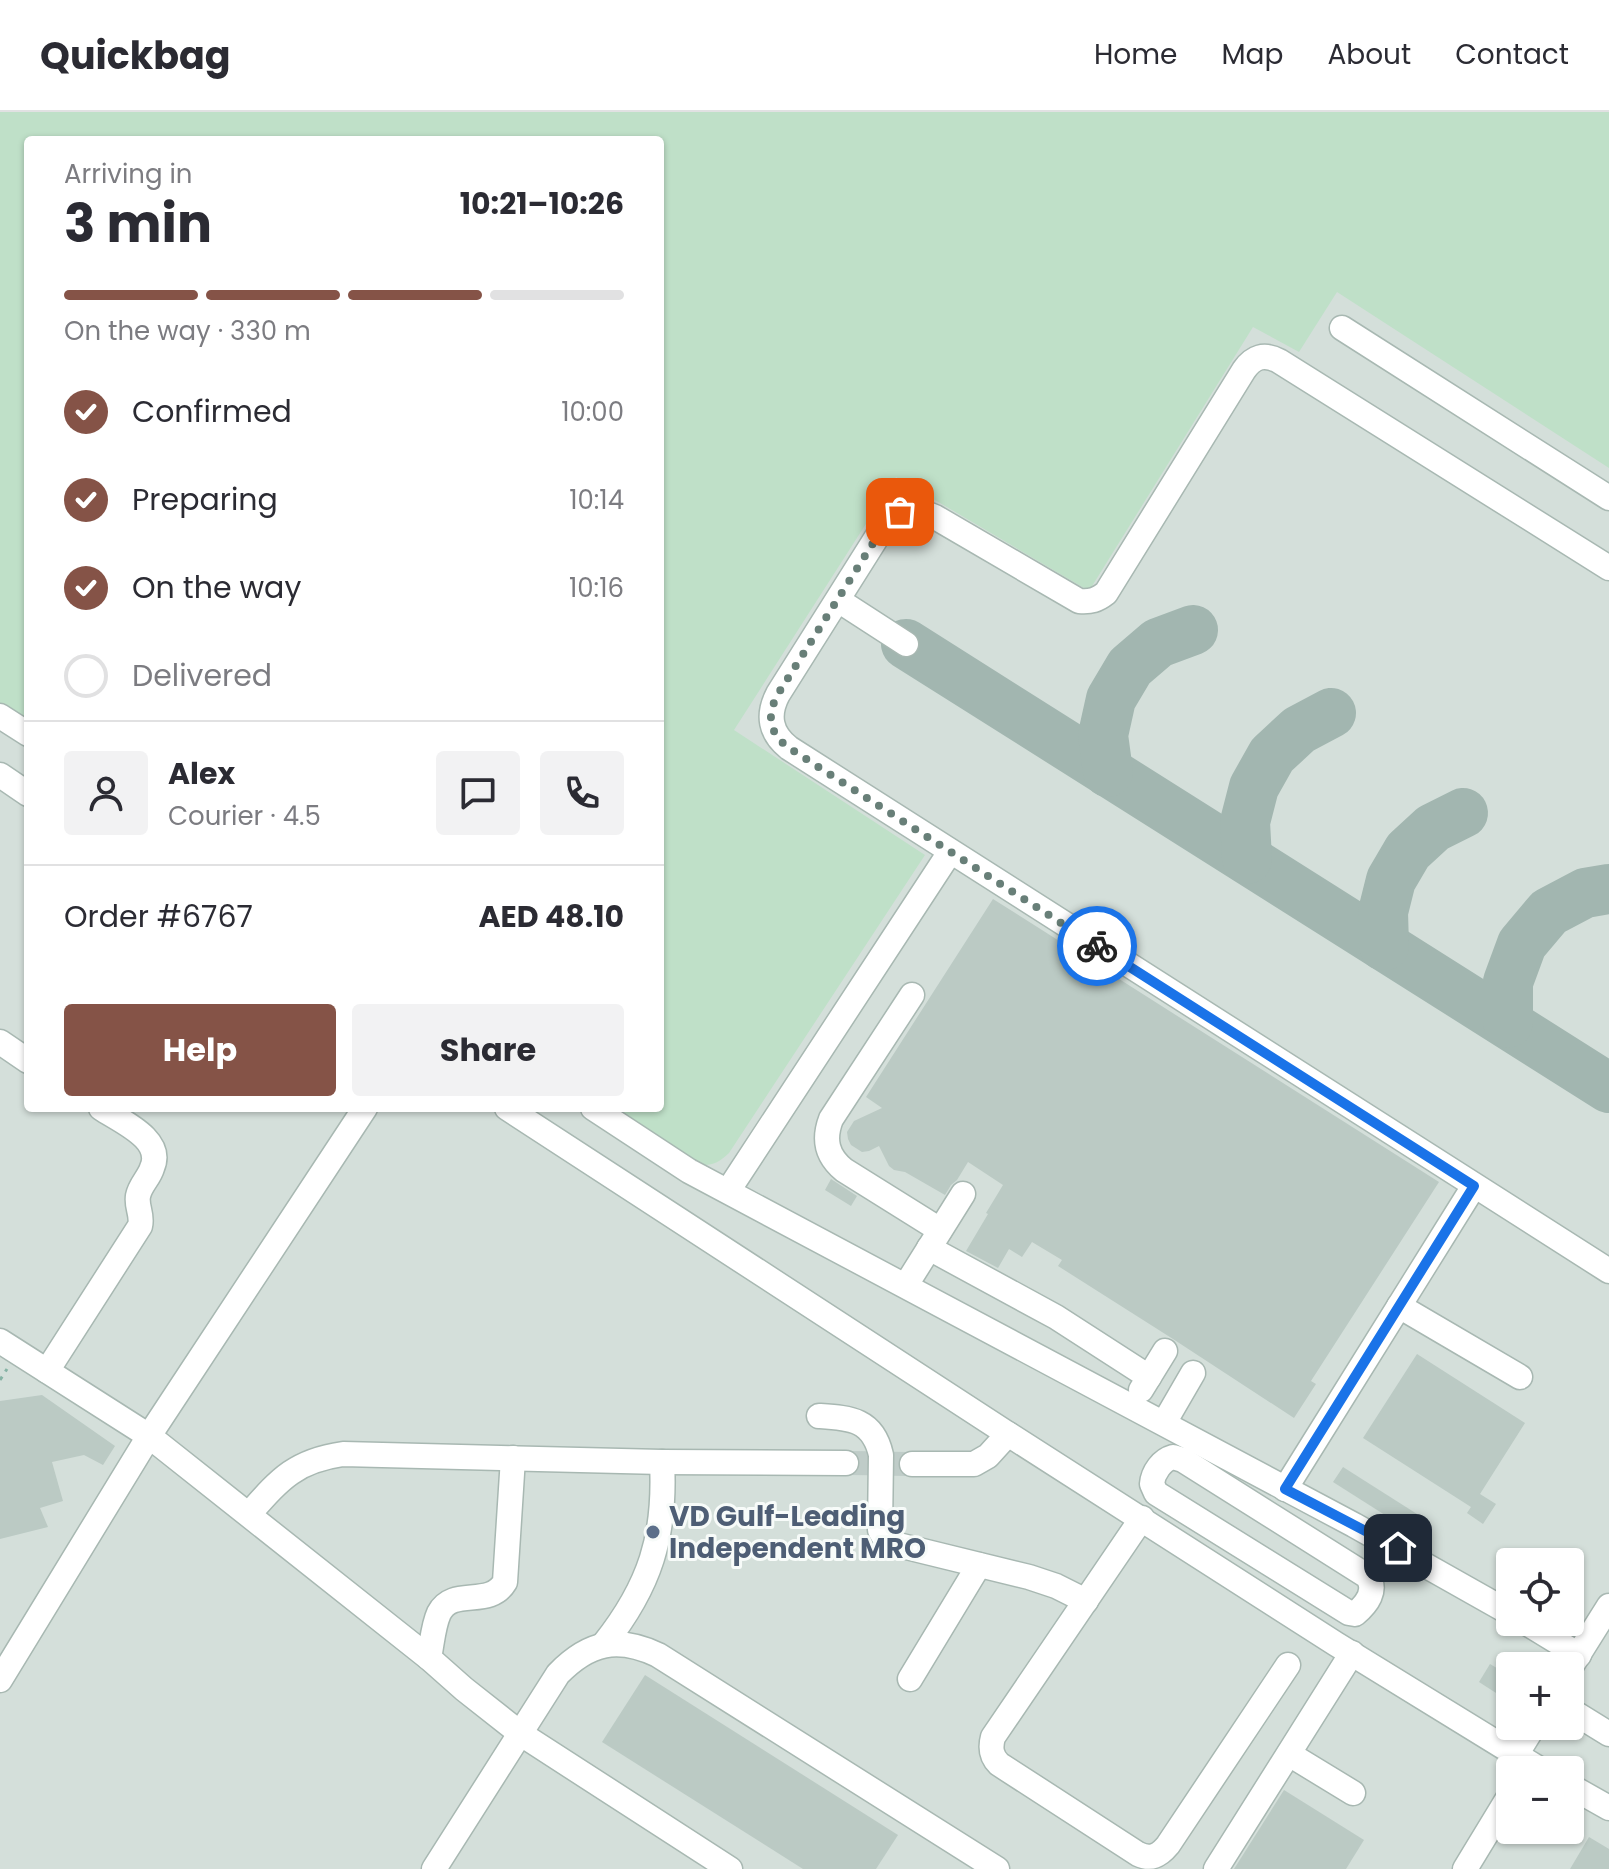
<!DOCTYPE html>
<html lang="en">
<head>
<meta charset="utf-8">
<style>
	:root { --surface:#fff; --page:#f2f2f3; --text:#2b2b33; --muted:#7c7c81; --line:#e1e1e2; --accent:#855347 }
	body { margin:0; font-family:Poppins,sans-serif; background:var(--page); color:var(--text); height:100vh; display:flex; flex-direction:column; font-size:30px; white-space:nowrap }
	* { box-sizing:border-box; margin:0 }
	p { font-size:26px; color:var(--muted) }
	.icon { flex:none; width:44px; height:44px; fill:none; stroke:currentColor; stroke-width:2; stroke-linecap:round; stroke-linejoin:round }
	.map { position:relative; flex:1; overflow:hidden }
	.panel { position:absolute; left:24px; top:24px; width:640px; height:976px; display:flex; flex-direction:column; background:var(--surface); border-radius:8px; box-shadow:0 2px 6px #0004 }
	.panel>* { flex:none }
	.fabs { position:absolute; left:1496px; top:1436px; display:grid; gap:16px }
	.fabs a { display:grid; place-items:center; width:88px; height:88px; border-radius:8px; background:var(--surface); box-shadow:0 2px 6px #0004; font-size:40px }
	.pin { position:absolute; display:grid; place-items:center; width:68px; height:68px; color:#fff; margin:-34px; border-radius:16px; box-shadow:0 4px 12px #0006 }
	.courier { position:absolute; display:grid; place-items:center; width:80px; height:80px; margin:-40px; border:6px solid #1a73e8; border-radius:50%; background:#fff; color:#222; box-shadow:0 2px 10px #0007 }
	.summary em { font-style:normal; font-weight:700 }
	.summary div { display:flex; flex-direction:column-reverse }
	.summary { display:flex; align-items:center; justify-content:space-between; height:136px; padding:0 40px }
	h1 { font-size:52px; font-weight:700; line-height:60px }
	.bar { display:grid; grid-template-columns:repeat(4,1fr); gap:12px 8px; align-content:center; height:96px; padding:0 40px }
	.bar i { height:10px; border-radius:6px; background:var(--line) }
	.bar .on { background:var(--accent) }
	.bar p { grid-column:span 4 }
	.line { display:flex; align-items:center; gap:20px; padding:0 40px; border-top:2px solid var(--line) }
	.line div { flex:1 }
	.round { display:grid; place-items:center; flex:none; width:84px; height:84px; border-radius:8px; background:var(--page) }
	ol { padding:0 40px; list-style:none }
	li { display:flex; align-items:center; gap:24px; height:88px }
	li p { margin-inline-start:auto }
	li .icon { padding:8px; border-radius:50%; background:var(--accent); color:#fff; stroke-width:4 }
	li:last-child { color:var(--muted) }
	li i { width:44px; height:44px; border:4px solid var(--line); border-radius:50% }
	.action { display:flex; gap:16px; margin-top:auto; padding:16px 40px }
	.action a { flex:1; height:92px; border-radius:8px; background:var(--accent); color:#fff; font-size:32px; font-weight:700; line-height:92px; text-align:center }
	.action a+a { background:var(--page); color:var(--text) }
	header { display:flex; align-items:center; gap:48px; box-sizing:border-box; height:112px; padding:0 40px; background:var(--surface); border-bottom:2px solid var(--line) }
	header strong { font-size:38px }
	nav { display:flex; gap:44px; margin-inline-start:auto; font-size:28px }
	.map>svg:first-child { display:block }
</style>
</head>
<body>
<header>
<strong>Quickbag</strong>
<nav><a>Home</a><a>Map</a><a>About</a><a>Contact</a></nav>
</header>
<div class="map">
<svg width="1609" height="1757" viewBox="0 0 1609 1757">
	<rect width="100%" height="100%" fill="#e6efeb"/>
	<!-- built -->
	<path fill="#d4dfda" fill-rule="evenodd" d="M0 0H1609V1757H0ZM28 28H660V996H28ZM1510 1450H1570V1510H1510ZM1510 1554H1570V1614H1510ZM1510 1658H1570V1718H1510Z"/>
	<!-- green -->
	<path fill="#bfe0c8" d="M0 0H1609V356L1337 180 1299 240 1253 215 1089 479 896 365 734 618 925 743 729 1041C719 1051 711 1054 697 1053L609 996H660V28H28V613L0 595Z"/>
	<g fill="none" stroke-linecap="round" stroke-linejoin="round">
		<!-- taxiway -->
		<g stroke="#a2b6b0" stroke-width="50">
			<path d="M906 532 1609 976"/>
			<path d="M1108 660 1103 623 1111 587 1130 555 1158 531 1193 518"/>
			<path d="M1247 747 1245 710 1254 675 1272 643 1299 618 1331 601"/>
			<path d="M1384 834 1383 800 1391 768 1408 739 1433 716 1463 701"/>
			<path d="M1508 911V870L1522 832 1549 800 1585 781 1609 777"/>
		</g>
	</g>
	<!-- building -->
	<g fill="#bbcac4">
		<path d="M993 787 1439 1070 1311 1269 1316 1272 1294 1306 1173 1227 1058 1154 1062 1148 1032 1130 1022 1145 1009 1137 998 1156 966 1139 988 1102 986 1101 1003 1073 968 1050 957 1068 951 1073 945 1083 905 1060 894 1058 889 1054 879 1034 869 1039 862 1040 851 1033 848 1027 847 1020 854 1009 882 996 866 985Z"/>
		<path d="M831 1067 857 1084 851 1094 825 1078Z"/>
		<path d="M1417 1242 1525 1311 1480 1382 1496 1392 1483 1412 1467 1401 1471 1395 1363 1326Z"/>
		<path d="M42 1283 115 1334 103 1353 84 1343 52 1350 63 1389 40 1396 48 1415 0 1427V1289Z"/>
		<path d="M1343 1355 1417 1402 1407 1417 1333 1370Z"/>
		<path d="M1490 1552 1510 1564V1590L1479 1570Z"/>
		<path d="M645 1563 898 1723 876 1757H803L602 1630Z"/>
		<path d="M1284 1678 1364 1728 1346 1757H1234Z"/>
		<path d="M1589 1725 1609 1737V1757H1570Z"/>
	</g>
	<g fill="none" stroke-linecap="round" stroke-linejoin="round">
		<!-- minor-tunnel -->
		<path stroke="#bfccc8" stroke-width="24" stroke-dasharray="24 12" stroke-linecap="butt" d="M846 1351 912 1352"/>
		<defs>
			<g id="minor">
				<path d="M1342 216 1609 386"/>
				<path d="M1609 456 1279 249C1264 241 1253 245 1244 258L1106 481C1097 488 1091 490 1079 489L935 405C917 397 902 395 887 409L778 582C767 603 770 621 789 636L1609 1159"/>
				<path d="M838 488 906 532"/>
				<path d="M0 604 28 622"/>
				<path d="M0 663 28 682"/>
				<path d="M912 883 831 1007C823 1028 827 1044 844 1058L940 1118"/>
				<path d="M0 930 28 949"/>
				<path d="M507 996 1008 1322 1336 1532 1541 1658"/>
				<path d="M593 996 689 1059 1354 1413 1510 1501"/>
				<path d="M728 1079 950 740"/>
				<path d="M929 1136 1056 1205 1149 1265"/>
				<path d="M906 1173 963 1082"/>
				<path d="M1399 1194 1520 1265"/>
				<path d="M0 1229 149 1324 429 1546 464 1577 521 1622 730 1757"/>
				<path d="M47 1259 140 1114C143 1103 136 1095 138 1084 140 1073 149 1066 152 1056 165 1027 120 1009 101 996"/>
				<path d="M1141 1278 1165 1239"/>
				<path d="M819 1304C850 1306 873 1307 881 1343L880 1418 884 1425 890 1431 1029 1465 1056 1474 1086 1489"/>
				<path d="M1164 1311 1193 1261"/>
				<path d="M1173 1345 1183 1348 1367 1464C1378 1478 1367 1492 1355 1502L1349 1501 1156 1381 1152 1372C1153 1360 1162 1348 1173 1345Z"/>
				<path d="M912 1352H974L988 1344 1008 1322"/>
				<path d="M1285 1377 1474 1074"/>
				<path d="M249 1402C280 1367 295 1349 343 1342L662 1350 846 1351"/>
				<path d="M1142 1406 993 1625C990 1636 991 1644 999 1652L1138 1742C1151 1748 1159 1744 1168 1733L1288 1553"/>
				<path d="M1525 1510 1579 1543"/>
				<path d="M604 1532C650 1474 666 1424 662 1350"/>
				<path d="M429 1546C432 1532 433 1514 439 1501 453 1474 489 1497 505 1470L513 1346"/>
				<path d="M1570 1556 1609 1494"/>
				<path d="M910 1567 979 1453"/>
				<path d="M0 1568 149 1324 365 996"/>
				<path d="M1570 1598 1609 1622"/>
				<path d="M1289 1642 1353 1681"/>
				<path d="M1516 1643 1534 1614"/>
				<path d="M1570 1674 1609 1696"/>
				<path d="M434 1757 558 1562C589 1530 618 1524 658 1543L997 1757"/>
				<path d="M1216 1757 1352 1541"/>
				<path d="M1465 1757 1510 1683"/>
			</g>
		</defs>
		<!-- minor casing -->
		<use href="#minor" stroke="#a8b8b2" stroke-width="27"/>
		<!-- path -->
		<path stroke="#86b3a5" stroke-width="3" stroke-dasharray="4 6" stroke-linecap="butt" d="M0 1268 7 1257"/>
		<!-- minor -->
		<use href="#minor" stroke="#fff" stroke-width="24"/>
	</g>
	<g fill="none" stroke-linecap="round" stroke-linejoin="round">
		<!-- done -->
		<path stroke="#687f78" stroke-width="8" stroke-dasharray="0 14.4" d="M900 400 887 409 778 582C766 604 769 621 789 636L1097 834"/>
		<!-- route -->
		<path stroke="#1a73e8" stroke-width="10" d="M1097 834 1474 1074 1285 1377 1398 1436"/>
	</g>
	<!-- markers -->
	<circle fill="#5c6f8a" stroke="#f7fbf9" stroke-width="3" cx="653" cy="1420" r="8"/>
	<g text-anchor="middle" stroke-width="6" stroke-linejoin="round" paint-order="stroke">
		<!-- service labels -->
		<g font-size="28" font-weight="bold" fill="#4e5e75" stroke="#f7fbf9" text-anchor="start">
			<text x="669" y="1414">VD Gulf-Leading<tspan x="669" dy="32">Independent MRO</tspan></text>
		</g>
	</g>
</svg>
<div class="fabs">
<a><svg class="icon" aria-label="locate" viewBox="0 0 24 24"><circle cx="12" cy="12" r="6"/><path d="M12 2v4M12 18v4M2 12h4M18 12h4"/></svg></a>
<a>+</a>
<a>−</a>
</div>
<div class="pin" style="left:900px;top:400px;background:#ea580c"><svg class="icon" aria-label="bag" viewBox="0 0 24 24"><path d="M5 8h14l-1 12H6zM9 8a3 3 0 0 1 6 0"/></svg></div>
<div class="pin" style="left:1398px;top:1436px;background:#1f2937"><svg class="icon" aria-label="home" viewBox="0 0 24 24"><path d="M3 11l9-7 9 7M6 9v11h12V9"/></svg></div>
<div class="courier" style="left:1097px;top:834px"><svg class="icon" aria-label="bike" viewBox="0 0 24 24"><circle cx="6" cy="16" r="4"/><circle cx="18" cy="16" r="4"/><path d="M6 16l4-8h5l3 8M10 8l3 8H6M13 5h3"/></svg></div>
<section class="panel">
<div class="summary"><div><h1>3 min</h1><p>Arriving in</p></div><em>10:21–10:26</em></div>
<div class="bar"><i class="on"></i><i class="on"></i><i class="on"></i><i></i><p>On the way · 330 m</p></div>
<ol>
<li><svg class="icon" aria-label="check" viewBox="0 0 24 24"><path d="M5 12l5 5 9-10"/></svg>Confirmed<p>10:00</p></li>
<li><svg class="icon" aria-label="check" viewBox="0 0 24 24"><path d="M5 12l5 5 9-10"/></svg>Preparing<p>10:14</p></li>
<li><svg class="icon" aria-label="check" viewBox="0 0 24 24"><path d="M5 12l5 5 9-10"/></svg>On the way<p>10:16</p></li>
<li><i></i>Delivered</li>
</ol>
<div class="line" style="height:144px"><a class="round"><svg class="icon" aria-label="person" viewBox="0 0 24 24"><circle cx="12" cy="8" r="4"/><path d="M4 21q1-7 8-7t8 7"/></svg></a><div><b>Alex</b><p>Courier · 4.5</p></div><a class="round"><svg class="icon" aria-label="chat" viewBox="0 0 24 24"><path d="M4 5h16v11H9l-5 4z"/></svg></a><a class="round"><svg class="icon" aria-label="phone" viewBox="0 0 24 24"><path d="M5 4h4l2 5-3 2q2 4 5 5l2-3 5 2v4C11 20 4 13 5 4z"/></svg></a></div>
<div class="line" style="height:104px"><div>Order #6767</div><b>AED 48.10</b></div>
<div class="action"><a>Help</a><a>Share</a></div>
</section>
</div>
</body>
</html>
